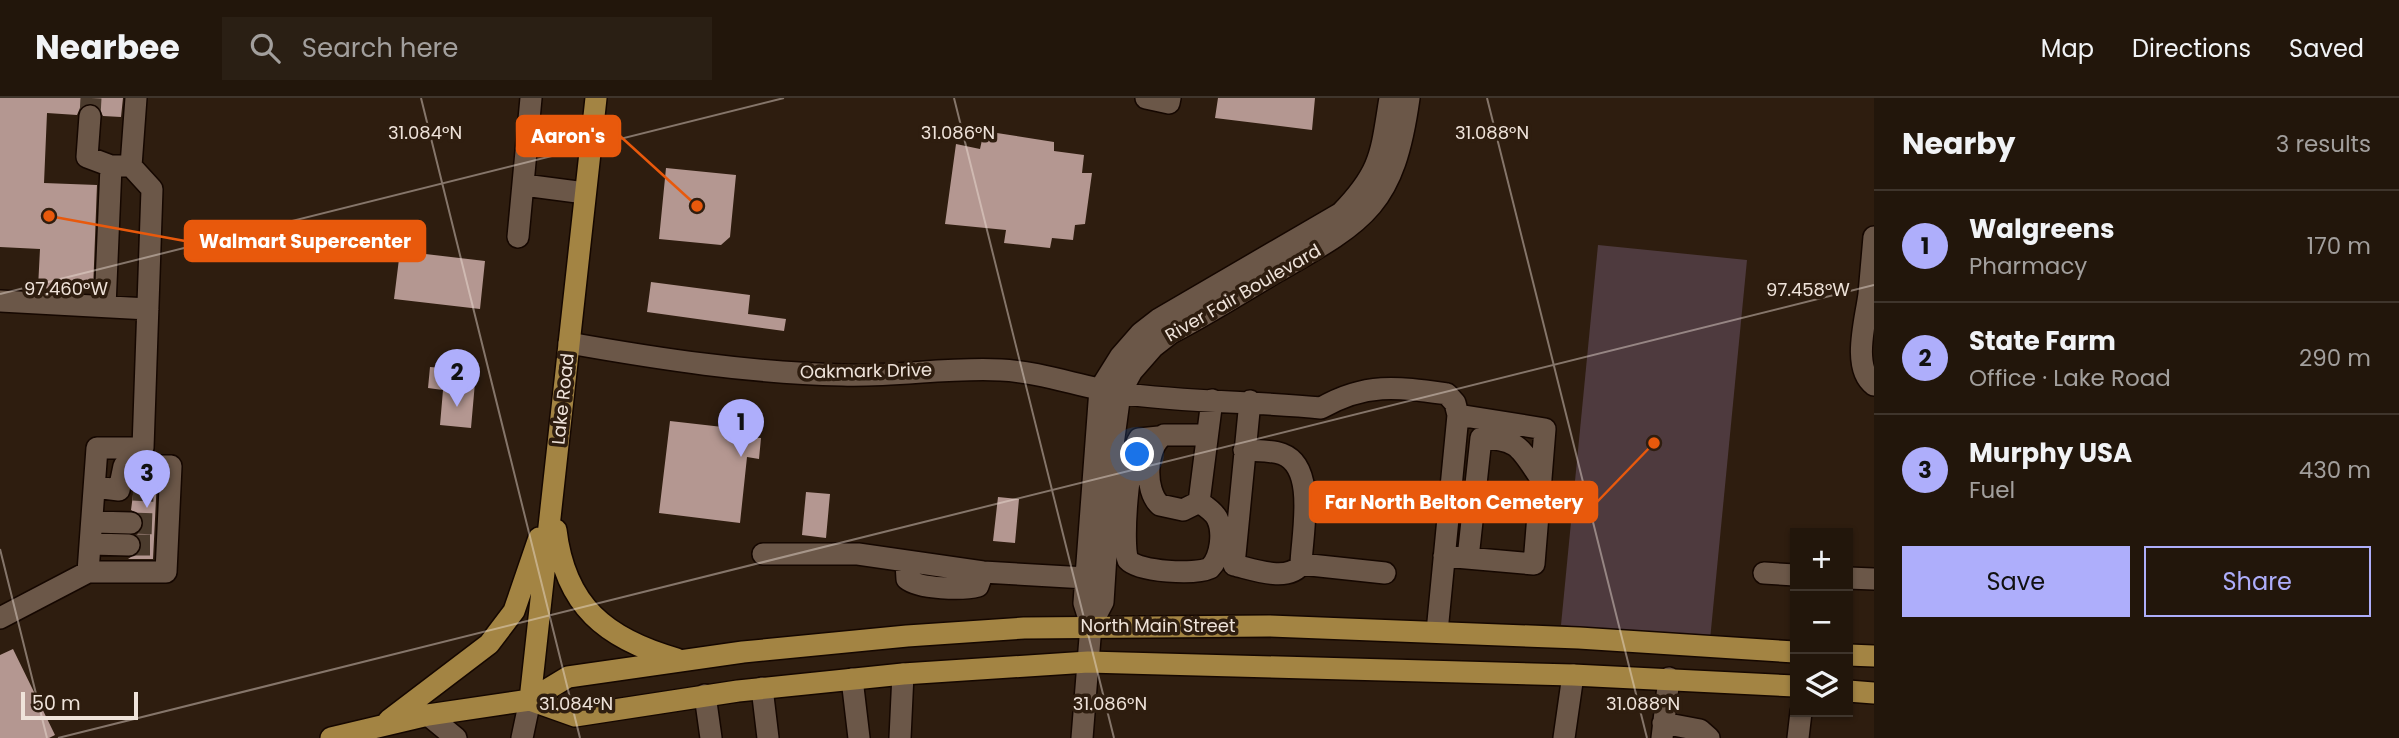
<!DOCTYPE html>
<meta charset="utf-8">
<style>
body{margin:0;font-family:Poppins,sans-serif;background:#2a1f14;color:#f1f3f6}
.controls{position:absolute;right:21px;bottom:21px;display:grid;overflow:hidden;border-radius:0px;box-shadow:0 2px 5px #0004}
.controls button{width:63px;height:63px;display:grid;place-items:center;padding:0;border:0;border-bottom:2px solid #3f352c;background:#22160b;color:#f1f3f6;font:35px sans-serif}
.scale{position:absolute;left:21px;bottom:18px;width:117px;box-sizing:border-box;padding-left:7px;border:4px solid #efe3da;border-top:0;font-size:19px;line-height:24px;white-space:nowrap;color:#efe3da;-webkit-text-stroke:5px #2e1d0f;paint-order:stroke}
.you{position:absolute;left:1138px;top:357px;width:24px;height:24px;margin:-18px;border:5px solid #fff;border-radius:50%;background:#1a73e8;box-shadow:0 0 0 10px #1a73e833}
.badge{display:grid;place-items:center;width:46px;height:46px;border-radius:50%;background:#aeaefb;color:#111;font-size:23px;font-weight:700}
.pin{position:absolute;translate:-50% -58px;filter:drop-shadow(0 2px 4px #0008)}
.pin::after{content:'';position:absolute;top:37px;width:24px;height:21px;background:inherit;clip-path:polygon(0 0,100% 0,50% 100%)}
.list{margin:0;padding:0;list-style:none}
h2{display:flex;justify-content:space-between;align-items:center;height:91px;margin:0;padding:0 28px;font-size:30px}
h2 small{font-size:23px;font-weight:400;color:#a29f9d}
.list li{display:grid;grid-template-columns:46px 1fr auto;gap:21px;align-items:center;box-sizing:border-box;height:112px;padding:0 28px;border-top:2px solid #3f352c}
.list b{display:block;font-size:26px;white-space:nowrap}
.list p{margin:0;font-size:23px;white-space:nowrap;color:#a29f9d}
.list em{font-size:23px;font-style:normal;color:#a29f9d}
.actions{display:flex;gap:14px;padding:21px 28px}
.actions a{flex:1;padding:16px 0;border:2px solid #aeaefb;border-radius:0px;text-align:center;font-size:24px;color:#aeaefb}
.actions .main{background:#aeaefb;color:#111}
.icon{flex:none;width:38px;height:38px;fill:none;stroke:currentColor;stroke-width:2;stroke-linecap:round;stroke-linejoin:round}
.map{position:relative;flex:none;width:1874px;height:640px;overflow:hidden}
header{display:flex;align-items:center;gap:42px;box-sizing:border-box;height:98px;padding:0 35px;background:#22160b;border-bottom:2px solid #3f352c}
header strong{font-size:33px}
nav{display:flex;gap:38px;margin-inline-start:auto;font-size:24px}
.search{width:490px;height:63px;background:#2a1f14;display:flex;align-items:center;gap:18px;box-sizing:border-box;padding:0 24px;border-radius:0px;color:#a29f9d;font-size:26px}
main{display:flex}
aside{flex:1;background:#22160b}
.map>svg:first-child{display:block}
</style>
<header>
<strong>Nearbee</strong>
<div class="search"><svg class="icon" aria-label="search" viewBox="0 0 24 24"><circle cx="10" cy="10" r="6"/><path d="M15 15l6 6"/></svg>Search here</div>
<nav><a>Map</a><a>Directions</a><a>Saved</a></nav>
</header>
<main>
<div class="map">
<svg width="1874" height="640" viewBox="0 0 1874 640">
<rect width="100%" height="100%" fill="#2e1d0f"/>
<!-- green -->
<path fill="#4e3a3e" d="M1598,147L1747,162L1710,542L1561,527Z"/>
<!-- building -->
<path fill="#b49791" d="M0,0H123L121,19L103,18L98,8L90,5L80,10L77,17L47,15L44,85L97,87L93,193L38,190L40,151L0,149Z
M1218,0H1315L1312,32L1215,20Z
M984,33L1054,44V53L1084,57L1082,75H1092L1085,126L1075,127L1073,142L1052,140L1050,150L1004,145L1006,132L945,126L956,46L980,51Z
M666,70L736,77L730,139L721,147L659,141Z
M400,153L485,163L480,211L394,201Z
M651,184L750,197L748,216L786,221L784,233L647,214Z
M430,269L476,273L471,330L440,327L443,292L428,290Z
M670,323L749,332L748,339L761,340L759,361L747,359L740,425L659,415Z
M135,381H157L153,461H128L140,453L142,447L137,437L144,426L142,418L131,412Z
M806,394L830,396L826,440L802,437Z
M998,399L1019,401L1015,445L993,443Z
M13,551L55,637L49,640H0V557Z"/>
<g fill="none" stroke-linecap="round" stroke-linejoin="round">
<!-- minor-tunnel -->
<path stroke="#4b3b2d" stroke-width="21" stroke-dasharray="21 10" stroke-linecap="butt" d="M90,18L91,0
M133,392L163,394
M131,425L161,426
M129,447H160"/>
<!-- minor casing -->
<g stroke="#150700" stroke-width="24">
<path id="minor" d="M1146,0L1169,5L1170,0
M90,18L87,59L111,68
M524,87L585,95
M518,139L531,0
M1874,195L1869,196C1866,221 1851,270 1874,287
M1869,196L1874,139
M0,203L148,211
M105,209L111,68H131
M569,245C659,261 751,275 842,277C895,279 948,269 1001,272C1042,274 1080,289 1120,295C1186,305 1254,303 1321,310C1366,284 1398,289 1447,296L1455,305L1458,317L1437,534
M1206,337H1164C1145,348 1144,393 1160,407L1183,412L1199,404L1212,302
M1159,339L1139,341C1129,355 1121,446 1128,462C1139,474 1195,477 1210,470C1221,459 1224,434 1217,420C1213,413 1205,408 1199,404
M1244,352C1256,353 1271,352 1282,356C1317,369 1302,436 1301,466C1289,485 1252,471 1234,467L1250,303
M93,424L131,425
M91,446L129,447
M763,456H858L983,474L1086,480
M1444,458L1534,466L1545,331L1458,317
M1468,460L1481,340C1519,341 1520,350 1541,381
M906,465L907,481C919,491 963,492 978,488L983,474
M1301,466L1385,475
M88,474H166L171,368H124L119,392L95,389
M1764,475L1795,477
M1848,480L1874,481
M0,520L88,474L97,350H143L152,91L131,68L136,0
M1091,527L1084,505L1100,291L1120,259L1141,235L1159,221L1341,115C1382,73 1381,55 1390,0
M852,581L859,640
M762,590L768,640
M705,597L711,640
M428,617L456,640
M1663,625L1700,632L1709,640
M522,640L530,602
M900,640L903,576
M1082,640L1091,527L1103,504L1113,347L1120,295L1132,273L1153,249L1171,235C1208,216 1242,194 1278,173C1367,122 1394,107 1409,0
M1564,640L1573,577
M1662,640L1669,580
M1798,640L1801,614"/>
</g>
<!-- major casing -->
<g stroke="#150700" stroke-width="24">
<path id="major" d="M556,432C565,508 606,541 677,561
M1848,557L1874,558
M1848,593L1874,595
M530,602L575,618L738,593L903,576L1088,564L1573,577L1795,588
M530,602L596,0
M389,622L489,546L514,513L539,440
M331,640L428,617L530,602L568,579L743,554L907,538L1024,530L1269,528L1579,540L1795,554"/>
</g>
<!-- minor -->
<use href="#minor" stroke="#6b5748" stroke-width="21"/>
<!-- major -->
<use href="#major" stroke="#a38443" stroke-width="21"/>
</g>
<!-- ticks -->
<path fill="none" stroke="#efe3da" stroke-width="2" stroke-opacity="0.45" d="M421,0L580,640M954,0L1114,640M1487,0L1647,640M0,196L784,0M0,451L47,640M58,640L1874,187"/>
<g text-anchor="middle" stroke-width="7" stroke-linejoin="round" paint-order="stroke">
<!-- street labels -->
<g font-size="18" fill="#efe3da" stroke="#2e1d0f">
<text transform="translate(1243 195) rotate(-30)" y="6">River Fair Boulevard</text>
<text transform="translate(866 273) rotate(-1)" y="6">Oakmark Drive</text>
<text transform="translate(563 301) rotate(-84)" y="6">Lake Road</text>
<text x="1158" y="534">North Main Street</text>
</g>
</g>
<g font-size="18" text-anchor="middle" fill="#efe3da" stroke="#2e1d0f" stroke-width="7" stroke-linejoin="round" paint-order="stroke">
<text x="425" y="41">31.084°N</text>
<text x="958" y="41">31.086°N</text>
<text x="1492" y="41">31.088°N</text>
<text x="66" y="197">97.460°W</text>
<text x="1808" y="198">97.458°W</text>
<text x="576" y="612">31.084°N</text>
<text x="1110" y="612">31.086°N</text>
<text x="1643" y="612">31.088°N</text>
</g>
<!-- callouts -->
<path fill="none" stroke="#e8590c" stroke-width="2.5" d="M697 108L620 38M49 118L185 143M1654 345L1597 404"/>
<g fill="#e8590c" stroke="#2e1d0f" stroke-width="2.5">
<circle cx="697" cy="108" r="7"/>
<circle cx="49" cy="118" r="7"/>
<circle cx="1654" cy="345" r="7"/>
</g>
<g fill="#e8590c" stroke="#e8590c" stroke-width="2.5">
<rect x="517" y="18" width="103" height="40" rx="7"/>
<rect x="185" y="123" width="240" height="40" rx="7"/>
<rect x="1310" y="384" width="287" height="40" rx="7"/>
</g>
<g font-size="19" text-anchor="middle" font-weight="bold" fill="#fff">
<text x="568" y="45">Aaron's</text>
<text x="305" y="150">Walmart Supercenter</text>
<text x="1454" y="411">Far North Belton Cemetery</text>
</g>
</svg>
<div class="controls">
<button>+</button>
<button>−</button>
<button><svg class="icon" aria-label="layers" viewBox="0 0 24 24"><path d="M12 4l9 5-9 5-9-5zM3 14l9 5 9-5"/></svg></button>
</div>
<div class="scale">50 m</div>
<div class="you"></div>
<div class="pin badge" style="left:741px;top:359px">1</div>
<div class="pin badge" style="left:457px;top:309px">2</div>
<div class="pin badge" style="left:147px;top:410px">3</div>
</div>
<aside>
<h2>Nearby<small>3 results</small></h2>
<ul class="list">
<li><span class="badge">1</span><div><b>Walgreens</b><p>Pharmacy</p></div><em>170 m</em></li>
<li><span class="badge">2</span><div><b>State Farm</b><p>Office · Lake Road</p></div><em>290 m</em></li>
<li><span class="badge">3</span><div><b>Murphy USA</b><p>Fuel</p></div><em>430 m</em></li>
</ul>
<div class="actions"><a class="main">Save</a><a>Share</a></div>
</aside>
</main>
